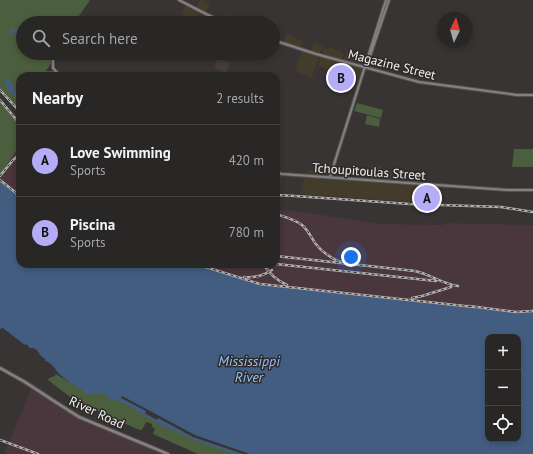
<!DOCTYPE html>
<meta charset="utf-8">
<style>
body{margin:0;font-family:"PT Sans",sans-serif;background:#312f2e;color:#f1f3f6}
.controls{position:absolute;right:12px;bottom:12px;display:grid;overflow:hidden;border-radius:8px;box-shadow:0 2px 6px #0003}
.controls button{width:36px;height:36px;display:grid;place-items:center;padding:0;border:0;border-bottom:1px solid #454443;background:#292726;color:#f1f3f6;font:20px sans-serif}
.compass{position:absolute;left:437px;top:12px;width:36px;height:36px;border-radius:50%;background:#292726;box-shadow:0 2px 6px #0003;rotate:5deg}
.you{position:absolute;left:351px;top:257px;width:14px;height:14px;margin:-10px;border:3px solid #fff;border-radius:50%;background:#1a73e8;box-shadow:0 0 0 6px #1a73e833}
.badge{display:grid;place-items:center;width:26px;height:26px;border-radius:50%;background:#b5acf8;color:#111;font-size:13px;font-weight:700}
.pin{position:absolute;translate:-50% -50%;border:2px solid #fff;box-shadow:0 1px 4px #0006}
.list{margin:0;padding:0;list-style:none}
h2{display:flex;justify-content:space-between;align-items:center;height:52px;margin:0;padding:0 16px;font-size:17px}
h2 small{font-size:13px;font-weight:400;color:#a5a5a7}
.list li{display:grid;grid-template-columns:26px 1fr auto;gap:12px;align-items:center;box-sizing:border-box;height:72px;padding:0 16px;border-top:1px solid #454443}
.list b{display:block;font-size:15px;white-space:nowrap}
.list p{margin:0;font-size:13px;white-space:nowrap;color:#a5a5a7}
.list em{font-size:13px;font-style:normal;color:#a5a5a7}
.icon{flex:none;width:22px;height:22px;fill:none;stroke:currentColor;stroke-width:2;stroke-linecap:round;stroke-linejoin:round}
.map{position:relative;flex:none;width:533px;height:454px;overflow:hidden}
.search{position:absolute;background:#292726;box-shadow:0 2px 6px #0003;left:16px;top:16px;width:264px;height:44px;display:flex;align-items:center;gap:10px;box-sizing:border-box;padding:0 14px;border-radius:22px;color:#a5a5a7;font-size:15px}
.panel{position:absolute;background:#292726;box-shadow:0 2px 6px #0003;left:16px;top:72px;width:264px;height:196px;border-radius:12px}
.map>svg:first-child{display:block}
</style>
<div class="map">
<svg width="533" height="454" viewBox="0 0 533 454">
<rect width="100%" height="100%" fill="#373433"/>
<!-- commercial -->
<path fill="#433c2b" d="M200,0H204L210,3L206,12L200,10L195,21L181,14L186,5L195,10Z
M229,14L236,17L233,23H229L226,21Z
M286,34L294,37L295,38L303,41L301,47L284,42Z
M314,43L323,46L319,54L311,51Z
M332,47L334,48V50L338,52L339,50H340V52L344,54L342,59L322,54L324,48L329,50L330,48H331Z
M302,51L319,57L312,77L295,71Z
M347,51L357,55V58L365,61L364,65L344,60Z
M321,57L341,62L338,72L318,66Z
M343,63H344L362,68L360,77L340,72Z
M372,165L382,166V170L393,171L390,180L369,179Z
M319,168L331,170L327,176L306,174L308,170H318Z
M276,174L283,175L277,194H276Z
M305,177L415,185L413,202L300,194Z"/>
<!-- industrial -->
<path fill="#4a363d" d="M20,145V197L0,181V175Z
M276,209L309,213L380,224L444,225V223L533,225V312L519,313L260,285L194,264H276Z
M32,387L68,412L79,418L165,454H4Z"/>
<!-- built -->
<path fill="#463d38" d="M218,58L230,63L226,73L214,68Z"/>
<!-- green -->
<path fill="#4b5e3d" d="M0,0H90L74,23H23V53H57L48,68L42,76H20V112L0,90Z
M0,101L20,126V145L0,175Z
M357,103L383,110L381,118L354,111Z
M367,115L380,119L379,127L365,124Z
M514,149H533V167H512Z
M56,374L67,381L97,388L128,404L238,454H198L153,434L155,428L152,427V424L146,422L142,430L137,429L74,400L48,380L49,378L55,376Z"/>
<!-- water -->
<path fill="#435d81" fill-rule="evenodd" d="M17,29L21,30L20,35V37L23,42V47H21V43L16,40L15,38L16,35V33H10L9,32L10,30Z
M6,78C16,83 11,89 17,93V99L7,87L4,79Z
M0,181L20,197V264H194L260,285L519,313L533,312V454H234L197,441L163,426L135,410L129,405L111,399L105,395L97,393L87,394H83V390L62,378L53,367L3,328L0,329ZM488,337H518V439H488Z"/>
<!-- pier -->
<path fill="#373433" d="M26,344L30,348H33L37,350L39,353L40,355L46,360L43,362L37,357V355L33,352L30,351L24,346V345Z
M47,361L52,365L60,375L70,382L56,374V373L50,367L45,363Z
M122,396L195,435L250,454H243L193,437L158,418L157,420L146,414L145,413L146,411L121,398Z"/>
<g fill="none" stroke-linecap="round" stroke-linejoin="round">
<!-- tertiary casing -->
<g stroke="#565352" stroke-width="4">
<path id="tertiary" d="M179,0L206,14L226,23
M273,40L316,54L419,82L517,95H533
M53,60V68L58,74
M365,67L367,65L389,0
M45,73H53L62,76
M276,172L282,174L507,190H533
M330,177L386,0"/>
</g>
<!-- secondary casing -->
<g stroke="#565352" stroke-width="4.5">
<path id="secondary" d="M0,368L25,382L57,403L79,417L168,454"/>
</g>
<!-- tertiary -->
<use href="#tertiary" stroke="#858180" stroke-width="2"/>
<!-- secondary -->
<use href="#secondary" stroke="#858180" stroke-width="2.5"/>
<!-- rail casing -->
<g stroke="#b3b1b0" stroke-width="2.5">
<path id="rail" d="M0,90L20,112
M0,100L20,124
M0,176L13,160L20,154
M0,180L20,196
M276,195L295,196L410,204L501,207L533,212
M276,214C285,217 294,219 302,225C308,230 311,237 315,243C321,251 331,258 340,262
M276,256L415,271C430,274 442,284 458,286
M196,264L260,284L474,307
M263,264C270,274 276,280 287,285
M276,264L436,281
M244,277C255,278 263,276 272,270
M412,298L422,296L451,287
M469,306L516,312L533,311
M0,440L38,454"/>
</g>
<!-- rail -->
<use href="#rail" stroke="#2d2a29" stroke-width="1" stroke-dasharray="3" stroke-linecap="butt"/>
</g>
<g text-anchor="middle" stroke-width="3" stroke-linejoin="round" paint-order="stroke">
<!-- street labels -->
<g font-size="13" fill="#f2f0ef" stroke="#2d2a29">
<text transform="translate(392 64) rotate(14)" y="5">Magazine Street</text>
<text transform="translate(369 171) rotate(4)" y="5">Tchoupitoulas Street</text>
<text transform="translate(97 412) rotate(25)" y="5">River Road</text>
</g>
<!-- water labels -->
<g font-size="14" font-style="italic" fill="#96c1fc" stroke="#2d2a29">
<text x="249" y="366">Mississippi<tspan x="249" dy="16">River</tspan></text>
</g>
</g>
</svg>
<div class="controls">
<button>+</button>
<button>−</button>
<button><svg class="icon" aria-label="locate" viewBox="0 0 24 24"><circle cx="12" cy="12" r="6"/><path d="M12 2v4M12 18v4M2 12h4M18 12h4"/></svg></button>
</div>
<svg class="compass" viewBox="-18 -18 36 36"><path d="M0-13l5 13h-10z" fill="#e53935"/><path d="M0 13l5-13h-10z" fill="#a5a5a7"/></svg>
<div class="you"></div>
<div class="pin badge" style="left:427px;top:198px">A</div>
<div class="pin badge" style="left:341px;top:78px">B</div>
<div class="search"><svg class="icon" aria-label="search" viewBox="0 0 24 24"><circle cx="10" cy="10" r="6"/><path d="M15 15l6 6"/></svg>Search here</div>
<section class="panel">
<h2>Nearby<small>2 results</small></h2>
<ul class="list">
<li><span class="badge">A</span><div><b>Love Swimming</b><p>Sports</p></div><em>420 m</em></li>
<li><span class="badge">B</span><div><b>Piscina</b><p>Sports</p></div><em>780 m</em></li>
</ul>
</section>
</div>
